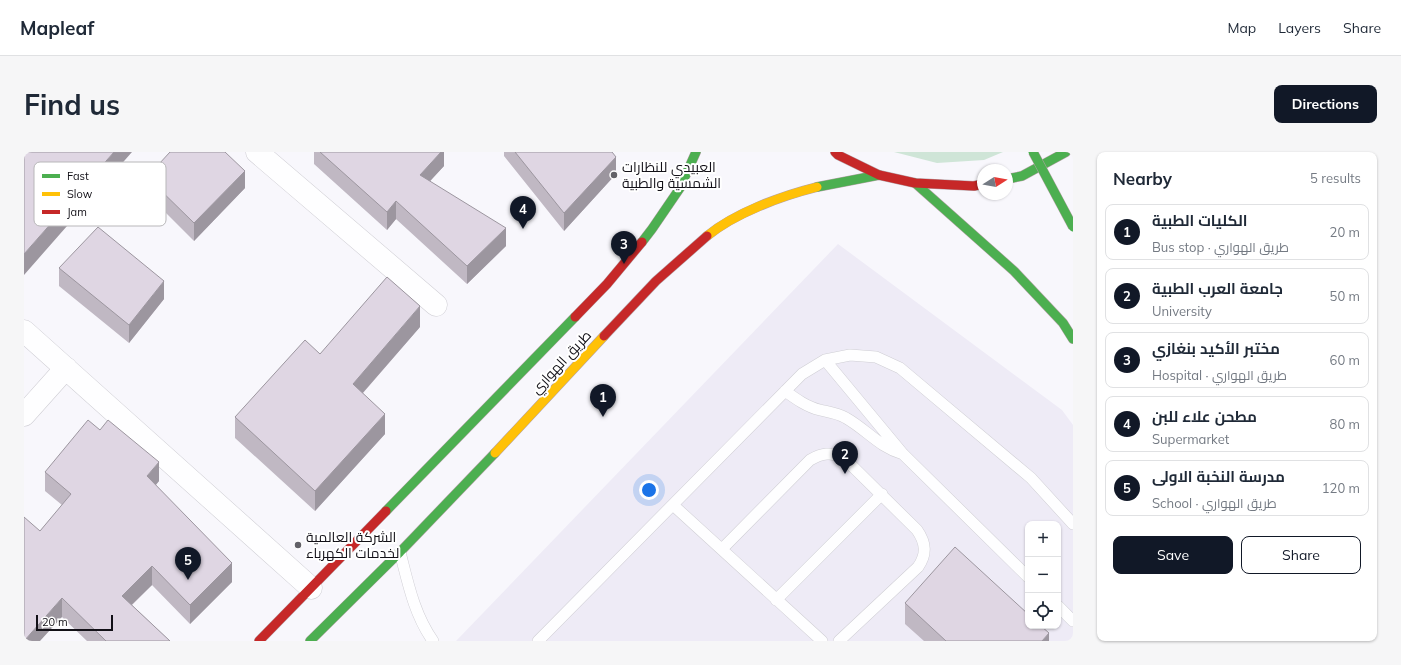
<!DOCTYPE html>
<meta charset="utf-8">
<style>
body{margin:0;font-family:Mulish,Cairo,sans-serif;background:#f6f6f7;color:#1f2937}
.controls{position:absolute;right:12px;bottom:12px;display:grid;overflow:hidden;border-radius:8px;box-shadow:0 1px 3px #0004}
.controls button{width:36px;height:36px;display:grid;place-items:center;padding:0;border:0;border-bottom:1px solid #e0e1e3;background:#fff;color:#1f2937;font:20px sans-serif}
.compass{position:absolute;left:953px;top:12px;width:36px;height:36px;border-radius:50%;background:#fff;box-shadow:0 1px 3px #0004;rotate:79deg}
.scale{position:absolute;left:12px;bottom:10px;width:77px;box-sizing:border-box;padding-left:4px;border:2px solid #121017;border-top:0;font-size:11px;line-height:14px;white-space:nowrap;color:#121017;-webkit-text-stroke:3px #fff;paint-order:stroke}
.you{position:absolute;left:625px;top:338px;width:14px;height:14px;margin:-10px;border:3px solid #fff;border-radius:50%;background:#1a73e8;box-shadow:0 0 0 6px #1a73e833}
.badge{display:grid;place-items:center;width:26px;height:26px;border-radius:50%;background:#111827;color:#fff;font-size:13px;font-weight:700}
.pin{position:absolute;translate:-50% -33px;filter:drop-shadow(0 1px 2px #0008)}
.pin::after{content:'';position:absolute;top:21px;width:14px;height:12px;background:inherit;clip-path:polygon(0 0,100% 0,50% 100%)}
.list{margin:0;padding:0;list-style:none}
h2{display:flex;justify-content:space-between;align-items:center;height:52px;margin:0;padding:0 16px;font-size:17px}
h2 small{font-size:13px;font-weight:400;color:#747a83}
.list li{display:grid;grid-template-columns:26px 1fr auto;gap:12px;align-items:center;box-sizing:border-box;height:56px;margin:0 8px 8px;padding:0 8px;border:1px solid #e0e1e3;border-radius:8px}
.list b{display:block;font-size:15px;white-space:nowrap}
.list p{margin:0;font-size:13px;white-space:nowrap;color:#747a83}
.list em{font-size:13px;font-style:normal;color:#747a83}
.actions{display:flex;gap:8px;padding:12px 16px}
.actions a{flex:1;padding:9px 0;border:1px solid #111827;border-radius:8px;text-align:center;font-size:14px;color:#111827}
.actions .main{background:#111827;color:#fff}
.icon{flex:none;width:22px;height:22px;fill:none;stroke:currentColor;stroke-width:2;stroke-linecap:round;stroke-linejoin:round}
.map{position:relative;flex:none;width:1049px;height:489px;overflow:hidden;border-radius:8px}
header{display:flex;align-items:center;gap:24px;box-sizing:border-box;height:56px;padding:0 20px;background:#fff;border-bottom:1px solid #e0e1e3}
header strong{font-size:19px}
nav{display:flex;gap:22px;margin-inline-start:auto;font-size:14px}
.intro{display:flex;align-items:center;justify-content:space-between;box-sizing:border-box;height:96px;padding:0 24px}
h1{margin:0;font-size:28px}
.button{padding:10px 18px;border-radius:8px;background:#111827;color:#fff;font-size:14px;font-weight:700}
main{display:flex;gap:24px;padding:0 24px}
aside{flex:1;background:#fff;border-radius:8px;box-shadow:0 1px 3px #0004}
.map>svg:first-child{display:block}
</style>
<header>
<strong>Mapleaf</strong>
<nav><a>Map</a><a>Layers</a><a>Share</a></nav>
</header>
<div class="intro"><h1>Find us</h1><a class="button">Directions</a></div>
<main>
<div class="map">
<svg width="1049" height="489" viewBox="0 0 1049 489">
<rect width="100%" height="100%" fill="#f8f7fc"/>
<!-- built -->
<path fill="#eeebf6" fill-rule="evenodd" d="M814,92L1038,258L1049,273V489H432ZM1004,372H1034V474H1004Z"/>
<!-- grass -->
<path fill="#cfe5d7" d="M870,0H979L960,8L913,11Z"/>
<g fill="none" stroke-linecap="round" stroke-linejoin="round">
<!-- lane casing -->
<g stroke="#cfced4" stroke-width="12">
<path id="lane" d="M801,208L879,302L1004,425
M761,239C772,247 783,255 796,258C805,260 814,261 822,266C843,278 855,295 879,302
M649,353L798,489
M698,397L786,308C798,301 807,300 819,305L893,378C902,391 903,402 894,415L815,489
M376,400C384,431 390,462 409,489
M752,448L858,342
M1034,454L1049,469
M514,489L778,222L801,208L826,203L852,205L876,216L1007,326L1049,372"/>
</g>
<!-- street casing -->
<g stroke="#cfced4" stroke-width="23">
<path id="street" d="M233,0L412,153
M0,179L287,436
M0,263L42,216"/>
</g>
<!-- fast casing -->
<g stroke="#b4a2a6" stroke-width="10">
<path id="fast" d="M983,27L998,24L1042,0
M891,31L990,119L1039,171L1049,187
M793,35L855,23
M618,90L628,77L656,36L672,0
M362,359L551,165
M286,489L376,400L471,301"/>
</g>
<!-- slow casing -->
<g stroke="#b4a2a6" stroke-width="10">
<path id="slow" d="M683,84C711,61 757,44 793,35
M471,301L580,184"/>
</g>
<!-- jam casing -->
<g stroke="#b4a2a6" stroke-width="10">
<path id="jam" d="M811,0L814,3L855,23L891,31L950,34L959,32
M551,165L583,132L618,90
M580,184L632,129L683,84
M235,489L362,359"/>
</g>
<!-- lane -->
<use href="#lane" stroke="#fefeff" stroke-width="11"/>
<!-- street -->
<use href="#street" stroke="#fefeff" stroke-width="22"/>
<!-- fast -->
<use href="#fast" stroke="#4caf50" stroke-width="9"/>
<!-- slow -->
<use href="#slow" stroke="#ffc107" stroke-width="9"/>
<!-- jam -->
<use href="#jam" stroke="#c62828" stroke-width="9"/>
<!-- fast-bridge casing -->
<g stroke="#b4a2a6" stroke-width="10" stroke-linecap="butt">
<path id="fast-bridge" d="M1009,0L1049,75"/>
</g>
<!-- fast-bridge -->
<use href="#fast-bridge" stroke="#4caf50" stroke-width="9"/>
</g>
<!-- wall -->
<path fill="#c0b8c3" d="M290,0H420V14L406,29L482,94L443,132L372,67L363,78L290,12Z
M480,0H588L592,22L540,79L480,4Z
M123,25L221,36L170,89L123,42Z
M35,116L140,147L105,191L35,134Z
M396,175L339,241L361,282L291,359L211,286V265Z
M21,320L135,329L132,333L208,430L166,472L128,433L108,453L146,489H63L38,465L16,379L38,353L21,339Z
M881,451L1025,489H900L881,472Z"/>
<!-- shaded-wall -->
<path fill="#9c969f" d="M90,0H108L0,123V102Z
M417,0H420V14L396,40V23Z
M592,5V22L540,79V61Z
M221,19V36L170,89V71Z
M372,49V67L363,78V60Z
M482,76V94L443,132V114Z
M140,129V147L105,191V173Z
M396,154V175L329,252V232Z
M361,262V282L291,359V339Z
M135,310V329L123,343V324Z
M208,411V430L166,472V453Z
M128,414V433L98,462V444Z
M38,446V465L16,489H0Z
M1025,481V489H1018Z"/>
<!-- building -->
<path fill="#dfd6e3" stroke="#9c969f" d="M0,0H90L0,102Z
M146,0H201L221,19L170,71L123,25Z
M296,0H417L396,23L482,76L443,114L372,49L363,60Z
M491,0H588L592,5L540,61Z
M74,75L140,129L105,173L35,116Z
M363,125L396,154L329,232L361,262L291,339L211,265L281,188L296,202Z
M64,268L76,278L84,268L135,310L123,324L208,411L166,453L128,414L98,444L146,489H82L38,446L0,489V365L16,379L47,342L21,320Z
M931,395L1004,462V474H1017L1025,481L1018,489H922L881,451Z"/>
<!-- markers -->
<g fill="#626167" stroke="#fff" stroke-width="1.5">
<circle cx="590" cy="23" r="4"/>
<circle cx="274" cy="393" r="4"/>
</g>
<g text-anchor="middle" stroke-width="4" stroke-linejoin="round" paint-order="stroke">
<!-- poi labels -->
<g font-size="14" fill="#121017" stroke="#fff" text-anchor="start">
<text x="598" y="20">العبيدي للنظارات<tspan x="598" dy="16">الشمسية والطبية</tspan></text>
<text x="282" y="390">الشركة العالمية<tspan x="282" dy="16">لخدمات الكهرباء</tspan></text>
</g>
<!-- street labels -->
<g font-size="14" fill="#121017" stroke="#fff">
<text transform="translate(537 210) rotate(-47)" y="5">طريق الهواري</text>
</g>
</g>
<!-- legend -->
<rect x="10" y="10" width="132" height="64" rx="6" fill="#fff" stroke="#b8b7b9" stroke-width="1"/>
<rect x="18" y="22" width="18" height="4" fill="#4caf50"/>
<rect x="18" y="40" width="18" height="4" fill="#ffc107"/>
<rect x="18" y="58" width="18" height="4" fill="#c62828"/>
<g font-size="11" fill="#121017">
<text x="43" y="28">Fast</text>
<text x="43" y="46">Slow</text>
<text x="43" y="64">Jam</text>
</g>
</svg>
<div class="controls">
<button>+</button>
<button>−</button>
<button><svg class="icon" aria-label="locate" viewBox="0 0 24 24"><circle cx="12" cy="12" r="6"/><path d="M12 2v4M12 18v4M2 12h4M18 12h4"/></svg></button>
</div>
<svg class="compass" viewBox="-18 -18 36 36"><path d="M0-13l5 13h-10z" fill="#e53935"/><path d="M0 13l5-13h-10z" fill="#747a83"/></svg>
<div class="scale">20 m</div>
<div class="you"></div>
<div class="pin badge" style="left:579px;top:265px">1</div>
<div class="pin badge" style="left:821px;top:322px">2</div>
<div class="pin badge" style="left:600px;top:112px">3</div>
<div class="pin badge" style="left:499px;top:77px">4</div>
<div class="pin badge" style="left:164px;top:428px">5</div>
</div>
<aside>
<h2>Nearby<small>5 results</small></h2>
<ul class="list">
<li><span class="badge">1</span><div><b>الكليات الطبية</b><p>Bus stop · طريق الهواري</p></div><em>20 m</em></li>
<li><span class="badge">2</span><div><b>جامعة العرب الطبية</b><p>University</p></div><em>50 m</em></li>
<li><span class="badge">3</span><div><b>مختبر الأكيد بنغازي</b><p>Hospital · طريق الهواري</p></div><em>60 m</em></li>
<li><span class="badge">4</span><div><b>مطحن علاء للبن</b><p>Supermarket</p></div><em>80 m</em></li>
<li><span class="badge">5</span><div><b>مدرسة النخبة الاولى</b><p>School · طريق الهواري</p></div><em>120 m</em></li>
</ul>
<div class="actions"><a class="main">Save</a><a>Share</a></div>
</aside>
</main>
